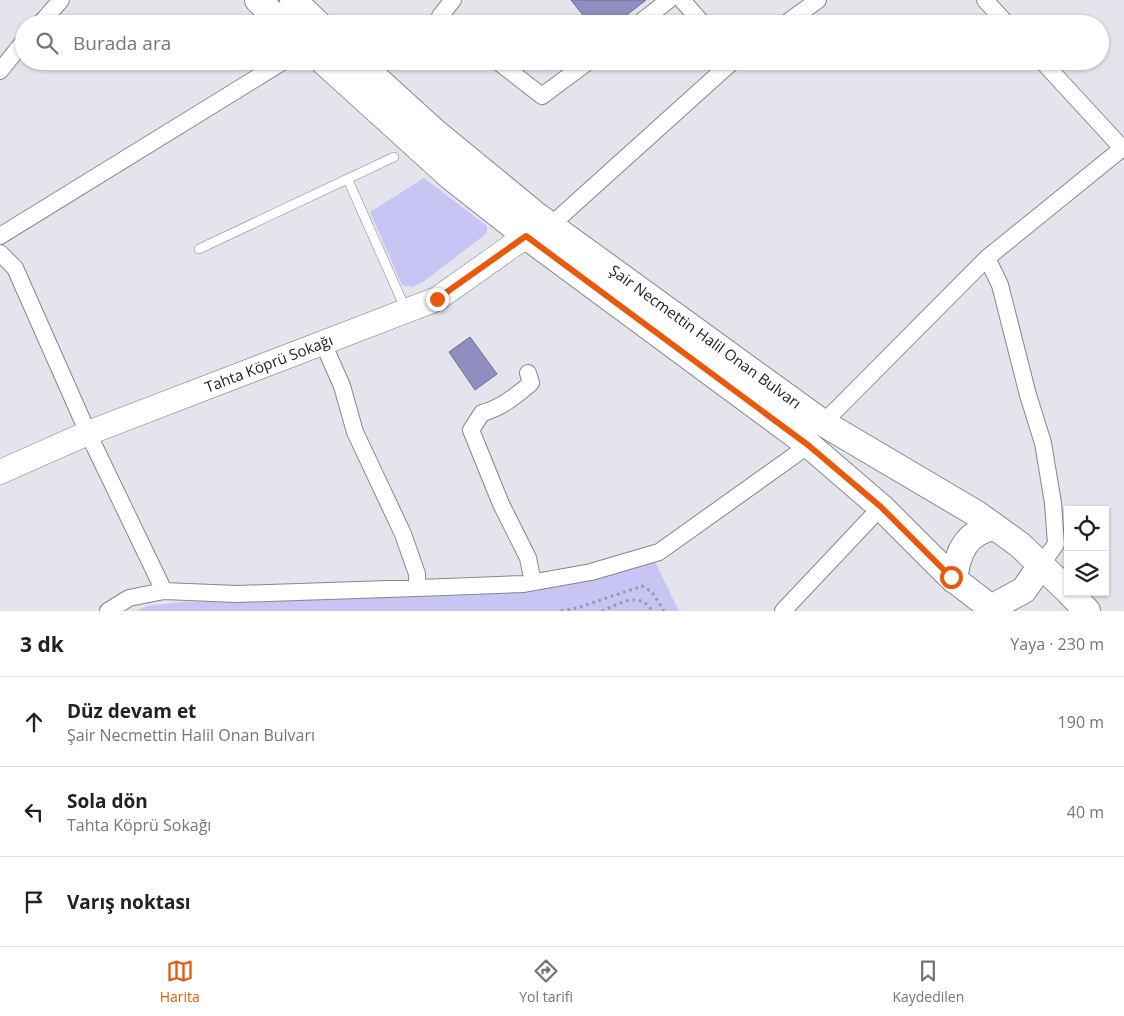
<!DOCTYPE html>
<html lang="tr">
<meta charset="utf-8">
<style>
body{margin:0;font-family:"Open Sans",sans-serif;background:#f6f6f6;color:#222}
.controls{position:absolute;right:15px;bottom:15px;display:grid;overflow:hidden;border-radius:0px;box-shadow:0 1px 4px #0004}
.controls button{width:45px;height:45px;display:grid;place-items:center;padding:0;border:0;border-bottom:1px solid #e0e0e0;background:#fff;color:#222;font:25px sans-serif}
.stop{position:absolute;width:15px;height:15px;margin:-11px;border:4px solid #ea580c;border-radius:50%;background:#fff}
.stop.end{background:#ea580c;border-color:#fff;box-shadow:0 1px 5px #0008}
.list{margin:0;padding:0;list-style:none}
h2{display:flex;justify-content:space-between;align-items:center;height:65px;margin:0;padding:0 20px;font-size:21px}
h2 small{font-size:16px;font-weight:400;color:#767676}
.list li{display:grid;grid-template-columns:32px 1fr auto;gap:15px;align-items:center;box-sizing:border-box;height:90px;padding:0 20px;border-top:1px solid #e0e0e0}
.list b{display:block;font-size:19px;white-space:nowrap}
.list p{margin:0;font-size:16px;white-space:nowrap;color:#767676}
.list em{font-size:16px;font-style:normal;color:#767676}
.icon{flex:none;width:28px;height:28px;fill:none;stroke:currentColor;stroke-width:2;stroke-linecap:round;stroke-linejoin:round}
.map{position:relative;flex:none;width:1124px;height:611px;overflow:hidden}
.search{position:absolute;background:#fff;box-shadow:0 1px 4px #0004;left:15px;right:15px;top:15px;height:55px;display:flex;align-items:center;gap:12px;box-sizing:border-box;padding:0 18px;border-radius:28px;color:#767676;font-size:19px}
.sheet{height:335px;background:#fff}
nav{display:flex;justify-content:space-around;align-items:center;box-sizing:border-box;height:70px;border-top:1px solid #e0e0e0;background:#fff;font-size:14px;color:#767676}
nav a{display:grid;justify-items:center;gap:2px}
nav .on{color:#ea580c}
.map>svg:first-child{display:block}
</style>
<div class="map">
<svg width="1124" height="611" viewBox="0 0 1124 611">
<rect width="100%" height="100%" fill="#e4e4ec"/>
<!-- green -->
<path fill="#c8c4f3" d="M424,178L487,226V233L423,282L412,287L402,285L370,212Z
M654,560L679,611H136L147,606L184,602L514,591Z"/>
<!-- water -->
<path fill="#928dc1" stroke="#706d92" d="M571,0H646L615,24H590Z
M470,337L497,374L475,390L449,352Z"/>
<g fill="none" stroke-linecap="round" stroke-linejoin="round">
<!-- lane casing -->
<g stroke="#86868d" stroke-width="10">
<path id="lane" d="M348,180L406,310
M199,249L394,157"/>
</g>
<!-- street casing -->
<g stroke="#86868d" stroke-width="18">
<path id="street" d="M682,0L703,24
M985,0L1007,24
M40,24L61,0
M450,24L440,16L453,0
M638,24L669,0
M785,24L818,0
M497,61L542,96L589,61
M1042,61L1122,148
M0,71L24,41
M551,225L733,61
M0,236L284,61
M0,253L15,268L88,433L164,591
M987,258L1000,285L1028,395L1043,443L1053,503L1056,544L1041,565
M323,343L342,386L355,432L403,534L417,574V588
M528,373L531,383C516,396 501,408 482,413L471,430L501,504L528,558L533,582
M823,423L987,258L1124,147
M108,611L129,598L164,591L237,594L446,587L524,584L591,572L659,552L809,445
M783,611L881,507"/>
</g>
<!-- secondary casing -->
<g stroke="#86868d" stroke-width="25">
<path id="secondary" d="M0,472L88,433L437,299L526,236"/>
</g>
<!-- primary casing -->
<g stroke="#86868d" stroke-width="28">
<path id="primary" d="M258,0L283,24
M293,0L318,24
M323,61L451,177L526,236L809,445L881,507L951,577L995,611
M357,61L435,132L536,215L823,423L977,514L1020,545L1068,591
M954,580C957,553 966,532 994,527
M1069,592L1087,611
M991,608L1024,590L1041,565"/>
</g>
<!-- path -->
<path stroke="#98989e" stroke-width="3" stroke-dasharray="2.5 4" stroke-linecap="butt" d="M561,611L577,608L642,586L652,592L664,611
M602,611C619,604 640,590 652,611"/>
<!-- lane -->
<use href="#lane" stroke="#fff" stroke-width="9"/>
<!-- street -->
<use href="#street" stroke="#fff" stroke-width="16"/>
<!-- secondary -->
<use href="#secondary" stroke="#fff" stroke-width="24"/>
<!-- primary -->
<use href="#primary" stroke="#fff" stroke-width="26"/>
</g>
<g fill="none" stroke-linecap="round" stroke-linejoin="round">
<!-- route -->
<path stroke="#ea580c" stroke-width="6" d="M437,299L526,236L808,445L881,507L951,577"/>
</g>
<g text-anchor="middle" stroke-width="5" stroke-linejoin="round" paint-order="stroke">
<!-- street labels -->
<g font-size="15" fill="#222124" stroke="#fff">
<text transform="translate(705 337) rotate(36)" y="5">Şair Necmettin Halil Onan Bulvarı</text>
<text transform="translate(269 364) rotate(-21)" y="5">Tahta Köprü Sokağı</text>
</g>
</g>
</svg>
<div class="controls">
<button><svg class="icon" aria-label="locate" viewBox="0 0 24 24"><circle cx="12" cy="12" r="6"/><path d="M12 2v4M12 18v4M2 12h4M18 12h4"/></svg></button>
<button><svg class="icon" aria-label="layers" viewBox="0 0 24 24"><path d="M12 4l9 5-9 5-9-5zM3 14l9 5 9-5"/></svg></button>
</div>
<div class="stop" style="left:951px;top:577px"></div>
<div class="stop end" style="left:437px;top:299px"></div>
<div class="search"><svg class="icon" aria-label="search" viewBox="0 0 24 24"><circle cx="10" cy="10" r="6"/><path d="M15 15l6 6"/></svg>Burada ara</div>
</div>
<section class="sheet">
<h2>3 dk<small>Yaya · 230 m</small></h2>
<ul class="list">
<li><svg class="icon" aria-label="ahead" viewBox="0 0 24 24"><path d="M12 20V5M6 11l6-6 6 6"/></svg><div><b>Düz devam et</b><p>Şair Necmettin Halil Onan Bulvarı</p></div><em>190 m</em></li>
<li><svg class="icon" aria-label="left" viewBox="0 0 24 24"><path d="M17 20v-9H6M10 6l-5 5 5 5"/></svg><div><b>Sola dön</b><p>Tahta Köprü Sokağı</p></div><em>40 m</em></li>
<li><svg class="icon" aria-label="arrive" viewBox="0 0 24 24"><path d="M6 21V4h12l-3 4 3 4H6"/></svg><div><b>Varış noktası</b></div></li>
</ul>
</section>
<nav>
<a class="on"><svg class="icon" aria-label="map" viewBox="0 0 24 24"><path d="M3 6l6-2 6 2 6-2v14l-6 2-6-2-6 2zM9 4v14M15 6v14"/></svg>Harita</a>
<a><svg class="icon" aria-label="directions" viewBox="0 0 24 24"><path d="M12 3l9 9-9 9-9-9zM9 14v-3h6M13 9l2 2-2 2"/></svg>Yol tarifi</a>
<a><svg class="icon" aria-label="saved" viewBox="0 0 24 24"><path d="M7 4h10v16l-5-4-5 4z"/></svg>Kaydedilen</a>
</nav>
